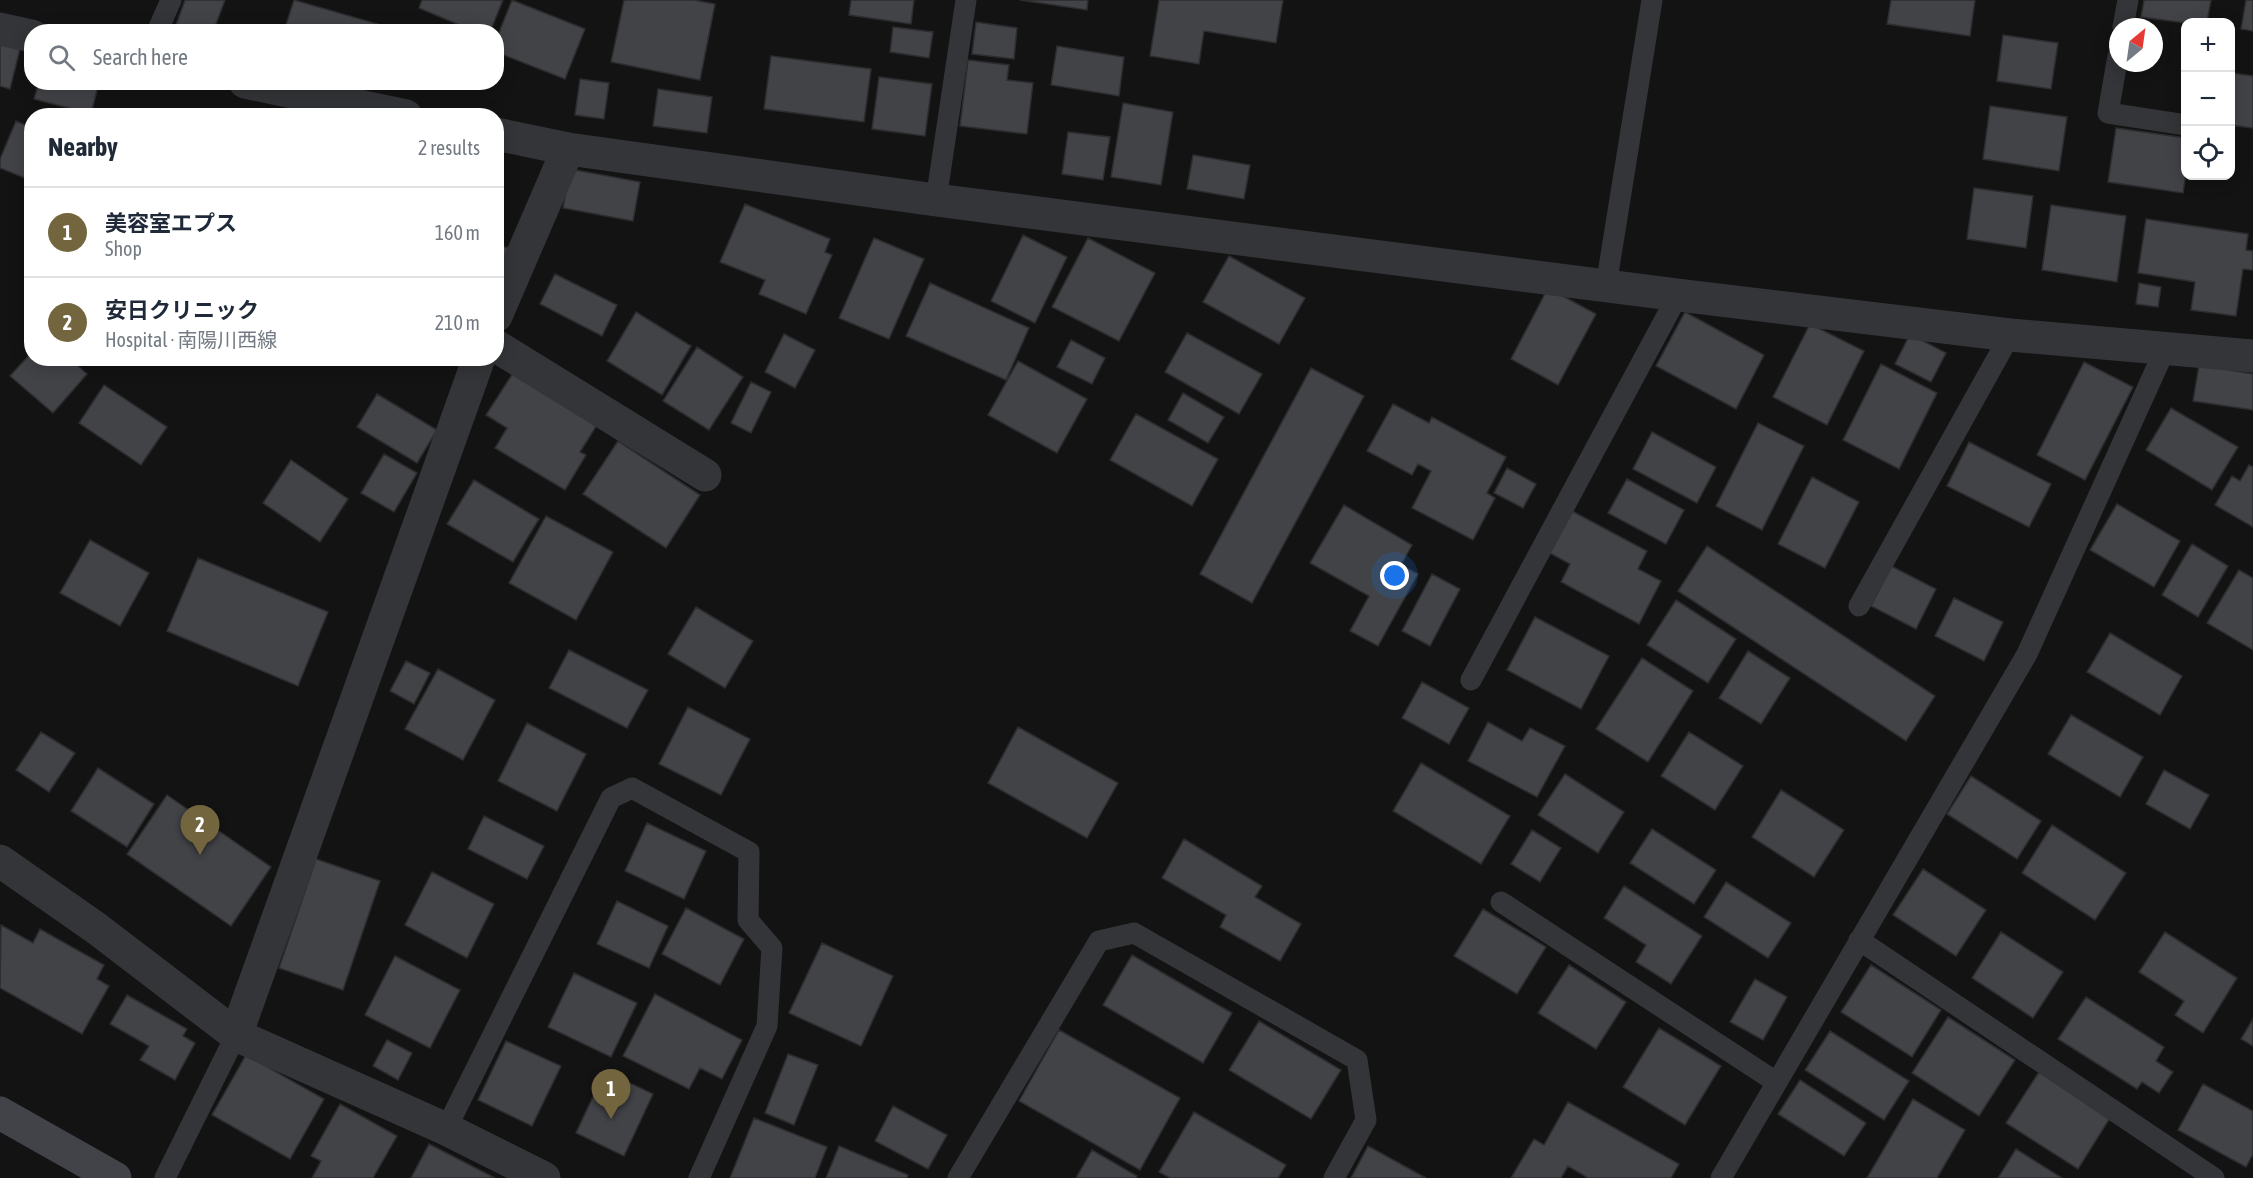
<!DOCTYPE html>
<meta charset="utf-8">
<style>
body{margin:0;font-family:"Asap Condensed","Noto Sans JP",sans-serif;background:#f2f2f3;color:#1f2937}
.controls{position:absolute;right:18px;top:18px;display:grid;overflow:hidden;border-radius:12px;box-shadow:0 3px 15px #0003}
.controls button{width:54px;height:54px;display:grid;place-items:center;padding:0;border:0;border-bottom:2px solid #e0e1e3;background:#fff;color:#1f2937;font:30px sans-serif}
.compass{position:absolute;left:2109px;top:18px;width:54px;height:54px;border-radius:50%;background:#fff;box-shadow:0 3px 15px #0003;rotate:29deg}
.you{position:absolute;left:1395px;top:576px;width:21px;height:21px;margin:-15px;border:4px solid #fff;border-radius:50%;background:#1a73e8;box-shadow:0 0 0 9px #1a73e833}
.badge{display:grid;place-items:center;width:39px;height:39px;border-radius:50%;background:#73663e;color:#fff;font-size:20px;font-weight:700}
.pin{position:absolute;translate:-50% -50px;filter:drop-shadow(0 2px 3px #0008)}
.pin::after{content:'';position:absolute;top:32px;width:21px;height:18px;background:inherit;clip-path:polygon(0 0,100% 0,50% 100%)}
.list{margin:0;padding:0;list-style:none}
h2{display:flex;justify-content:space-between;align-items:center;height:78px;margin:0;padding:0 24px;font-size:26px}
h2 small{font-size:20px;font-weight:400;color:#747a83}
.list li{display:grid;grid-template-columns:39px 1fr auto;gap:18px;align-items:center;box-sizing:border-box;height:90px;padding:0 24px;border-top:2px solid #e0e1e3}
.list b{display:block;font-size:22px;white-space:nowrap}
.list p{margin:0;font-size:20px;white-space:nowrap;color:#747a83}
.list em{font-size:20px;font-style:normal;color:#747a83}
.icon{flex:none;width:33px;height:33px;fill:none;stroke:currentColor;stroke-width:2;stroke-linecap:round;stroke-linejoin:round}
.map{position:relative;flex:none;width:2253px;height:1178px;overflow:hidden}
.search{position:absolute;background:#fff;box-shadow:0 3px 15px #0003;left:24px;top:24px;width:480px;height:66px;display:flex;align-items:center;gap:15px;box-sizing:border-box;padding:0 21px;border-radius:24px;color:#747a83;font-size:22px}
.panel{position:absolute;background:#fff;box-shadow:0 3px 15px #0003;left:24px;top:108px;width:480px;height:258px;border-radius:24px}
.map>svg:first-child{display:block}
</style>
<div class="map">
<svg width="2253" height="1178" viewBox="0 0 2253 1178">
<rect width="100%" height="100%" fill="#131314"/>
<!-- building -->
<path fill="#424347" stroke="#2d2d30" stroke-width="1.5" d="M185,0H225L213,32H183L175,28Z
M294,0L381,25L379,32L284,31Z
M422,0H503L490,32H476L419,8Z
M512,0L585,29L565,79L496,52V40Z
M624,0H694L715,4L700,80L611,62Z
M851,0H914L911,24L849,15Z
M1020,0H1088L1087,10Z
M1159,0H1283L1276,43L1204,31L1199,64L1150,56Z
M1891,0H1975L1970,36L1887,24Z
M2144,0H2211L2207,22L2186,23L2141,17Z
M2246,0H2253V31L2241,29Z
M976,22L1017,28L1014,59L972,54Z
M893,27L933,32L929,58L890,52Z
M2003,35L2058,43L2051,89L1997,81Z
M0,44L20,49L10,89L0,86Z
M1057,46L1124,57L1119,96L1051,85Z
M771,56L871,69L864,122L764,109Z
M968,60L1009,65L1007,80L1033,83L1027,134L960,126Z
M2232,73L2253,76V128L2230,125Z
M879,77L932,84L925,136L872,129Z
M580,79L609,83L604,119L575,115Z
M39,82H99L91,114L34,99Z
M658,89L712,97L707,133L653,126Z
M1123,103L1173,112L1161,185L1111,177Z
M1990,106L2067,117L2059,171L1983,159Z
M16,121L32,128V181L0,168V159Z
M2116,128L2186,138V173L2183,193L2108,182Z
M1068,132L1110,137L1103,180L1062,174Z
M1193,155L1250,165L1244,199L1187,189Z
M570,169L640,182L633,221L563,208Z
M1974,188L2033,196L2026,248L1967,239Z
M745,204L830,239L825,252L832,255L806,314L759,294L765,280L720,262Z
M2051,205L2126,216L2117,282L2042,270Z
M2146,219L2248,234L2246,250L2253,251V270L2243,269L2236,316L2191,310L2195,282L2138,273Z
M1023,235L1067,257L1035,323L991,301Z
M874,238L924,259L889,339L839,318Z
M1088,238L1155,273L1119,341L1052,307Z
M496,244L508,248L496,279Z
M1229,256L1305,298L1279,344L1203,302Z
M555,274L617,305L602,336L540,304Z
M930,283L1029,328L1006,380L906,336Z
M2139,283L2161,287L2158,307L2136,304Z
M1548,288L1596,314L1558,385L1511,359Z
M636,312L691,346L662,395L607,361Z
M1685,312L1764,355L1736,409L1656,366Z
M1810,324L1864,351L1827,425L1773,397Z
M1187,333L1262,374L1239,414L1165,372Z
M784,334L815,350L795,388L765,372Z
M1910,334L1946,353L1931,382L1895,364Z
M1071,340L1105,358L1092,384L1057,367Z
M697,347L743,377L709,430L663,401Z
M32,352V358H69L87,374L53,413L10,376Z
M1018,361L1087,399L1057,453L988,415Z
M2084,362L2133,387L2085,480L2037,455Z
M1881,364L1937,393L1899,469L1843,440Z
M2199,365L2253,374V410L2193,401Z
M1311,368L1364,396L1252,603L1200,574Z
M513,373L597,425L580,452L586,455L565,490L495,448L507,428L486,415Z
M751,382L771,392L751,433L731,423Z
M104,385L167,427L141,465L79,423Z
M1183,393L1224,417L1208,443L1168,420Z
M377,394L437,430L417,463L357,427Z
M1393,404L1429,423L1432,417L1506,457L1487,493L1495,498L1473,540L1412,508L1431,471L1418,464L1412,475L1367,451Z
M2171,408L2238,447L2212,490L2146,450Z
M1136,414L1218,459L1192,506L1110,460Z
M1758,423L1804,446L1762,530L1716,506Z
M1652,432L1716,467L1697,503L1633,469Z
M618,441L700,495L666,548L583,494Z
M1969,442L2051,484L2029,527L1947,486Z
M384,454L417,473L394,512L361,493Z
M291,460L348,499L320,542L263,503Z
M2249,465L2253,467V527L2215,505L2232,476L2240,481Z
M1507,468L1536,484L1523,508L1494,493Z
M1812,477L1859,502L1825,568L1778,544Z
M1627,479L1684,510L1666,544L1608,513Z
M474,480L539,519L513,562L447,524Z
M2117,504L2180,541L2154,587L2090,550Z
M1344,505L1412,545L1401,565L1418,574L1378,646L1350,631L1369,596L1310,563Z
M1570,510L1647,551L1638,569L1661,581L1639,624L1561,582L1570,564L1548,552Z
M546,516L613,552L576,620L509,583Z
M90,540L149,573L120,626L60,593Z
M2192,544L2228,566L2198,617L2162,595Z
M1707,546L1935,696L1906,741L1678,591Z
M198,558L328,612L298,686L167,631Z
M1891,566L1936,589L1916,629L1871,606Z
M2239,570L2253,578V650L2207,623Z
M1432,574L1460,589L1430,646L1402,631Z
M1954,598L2003,622L1984,661L1935,636Z
M1676,600L1736,639L1708,683L1647,645Z
M696,607L753,641L725,688L668,654Z
M1535,617L1609,656L1581,709L1507,670Z
M2110,633L2182,676L2160,715L2087,672Z
M569,650L648,690L627,728L549,688Z
M1748,651L1790,678L1761,724L1719,698Z
M1642,658L1693,691L1648,762L1596,729Z
M406,661L430,673L414,704L390,691Z
M438,669L495,700L463,760L405,729Z
M1422,682L1469,708L1449,744L1402,718Z
M688,707L750,739L721,795L659,764Z
M2071,715L2143,757L2120,797L2048,754Z
M1488,722L1522,741L1530,728L1565,746L1537,797L1468,761Z
M527,723L586,754L557,811L498,781Z
M1018,727L1118,783L1087,838L988,783Z
M41,732L75,753L49,792L16,770Z
M1689,732L1743,766L1715,810L1661,776Z
M1421,763L1510,816L1481,864L1393,811Z
M98,768L154,804L127,847L71,811Z
M2164,770L2209,795L2190,829L2146,804Z
M1565,774L1624,812L1598,853L1538,815Z
M1971,776L2041,821L2017,859L1947,814Z
M1781,790L1844,830L1814,877L1752,837Z
M167,795L271,867L231,926L127,854Z
M484,816L544,846L527,879L468,849Z
M647,823L706,851L684,899L625,871Z
M2052,825L2126,873L2095,920L2022,873Z
M1652,829L1716,870L1694,904L1630,863Z
M1532,830L1561,848L1540,882L1511,864Z
M1184,839L1262,886L1255,897L1301,924L1280,961L1220,927L1226,915L1162,878Z
M316,859L380,881L343,990L279,968Z
M1923,869L1986,910L1956,956L1893,915Z
M432,872L494,904L467,958L405,925Z
M1726,882L1791,923L1768,958L1704,917Z
M1624,886L1702,936L1671,984L1636,962L1646,945L1604,918Z
M617,901L668,926L649,968L597,944Z
M686,908L744,939L720,985L662,954Z
M1483,909L1546,947L1517,994L1454,956Z
M1,925L33,943L40,929L104,965L97,979L109,986L82,1034L0,988Z
M2001,932L2063,972L2033,1018L1972,978Z
M2165,932L2237,978L2203,1033L2175,1015L2184,1001L2139,972Z
M822,943L893,976L861,1046L789,1013Z
M1132,955L1232,1013L1203,1063L1103,1005Z
M395,956L460,990L430,1048L365,1015Z
M1569,965L1626,1002L1596,1049L1538,1013Z
M1871,965L1941,1010L1912,1057L1841,1012Z
M574,973L637,1003L611,1057L548,1027Z
M1755,979L1787,997L1763,1040L1730,1022Z
M655,994L742,1040L722,1079L700,1068L689,1089L623,1056Z
M127,995L187,1029L183,1036L195,1043L175,1080L140,1060L149,1046L110,1024Z
M2086,997L2164,1047L2156,1061L2173,1072L2159,1093L2142,1082L2137,1089L2058,1039Z
M1948,1017L2015,1060L1979,1116L1912,1073Z
M2253,1019V1046L2241,1039Z
M1259,1021L1341,1070L1311,1119L1229,1070Z
M1659,1028L1721,1066L1685,1125L1623,1087Z
M1059,1030L1180,1098L1140,1170L1019,1101Z
M1830,1031L1909,1081L1884,1120L1805,1070Z
M387,1040L412,1053L398,1080L373,1066Z
M506,1041L561,1066L532,1126L478,1100Z
M788,1054L818,1065L794,1125L765,1113Z
M246,1055L324,1099L290,1159L212,1115Z
M605,1071L653,1094L624,1156L576,1133Z
M2039,1072L2110,1118L2078,1169L2006,1123Z
M1800,1080L1866,1123L1844,1156L1778,1114Z
M2203,1084L2253,1111V1154L2246,1167L2178,1130Z
M1913,1099L1965,1130L1937,1178H1867Z
M1568,1102L1679,1164L1671,1178H1588L1568,1166L1561,1178H1511L1534,1139L1544,1145Z
M340,1104L397,1136L373,1178H312L321,1161L311,1156Z
M893,1106L947,1135L928,1169L875,1141Z
M1194,1112L1286,1165L1278,1178H1170L1159,1172Z
M754,1118L827,1147L815,1178H730Z
M429,1144L495,1178H411Z
M839,1146L908,1175L907,1178H826Z
M1368,1146L1426,1178H1351Z
M2016,1149L2062,1178H1998Z
M1092,1150L1137,1176L1136,1178H1076Z"/>
<g fill="none" stroke-linecap="round" stroke-linejoin="round">
<!-- service -->
<path stroke="#343538" stroke-width="21" d="M2123,27L2128,0
M157,32L171,0
M2118,56L2108,113L2186,125
M936,200L966,0
M1606,286L1652,0
M1859,606L2010,335
M1471,680L1678,295
M1501,902L1776,1082
M1859,940L2214,1178
M446,1129L611,798L632,788L749,852L748,920L772,948L767,1026L699,1178
M165,1178L236,1035
M958,1178L1099,941L1134,933L1357,1060L1366,1120L1334,1178
M1721,1178L2027,654L2166,347"/>
<!-- minor -->
<path stroke="#343538" stroke-width="33" d="M0,29L32,36
M245,82L406,116
M496,134L568,149L936,200L1678,295L2010,335L2253,356
M496,316L568,149
M496,346L705,475
M0,861L96,928L236,1035L446,1129L544,1178
M236,1035L479,358"/>
<!-- secondary -->
<path stroke="#424348" stroke-width="33" d="M0,1113L115,1178"/>
</g>
</svg>
<div class="controls">
<button>+</button>
<button>−</button>
<button><svg class="icon" aria-label="locate" viewBox="0 0 24 24"><circle cx="12" cy="12" r="6"/><path d="M12 2v4M12 18v4M2 12h4M18 12h4"/></svg></button>
</div>
<svg class="compass" viewBox="-18 -18 36 36"><path d="M0-13l5 13h-10z" fill="#e53935"/><path d="M0 13l5-13h-10z" fill="#747a83"/></svg>
<div class="you"></div>
<div class="pin badge" style="left:611px;top:1119px">1</div>
<div class="pin badge" style="left:200px;top:855px">2</div>
<div class="search"><svg class="icon" aria-label="search" viewBox="0 0 24 24"><circle cx="10" cy="10" r="6"/><path d="M15 15l6 6"/></svg>Search here</div>
<section class="panel">
<h2>Nearby<small>2 results</small></h2>
<ul class="list">
<li><span class="badge">1</span><div><b>美容室エプス</b><p>Shop</p></div><em>160 m</em></li>
<li><span class="badge">2</span><div><b>安日クリニック</b><p>Hospital · 南陽川西線</p></div><em>210 m</em></li>
</ul>
</section>
</div>
